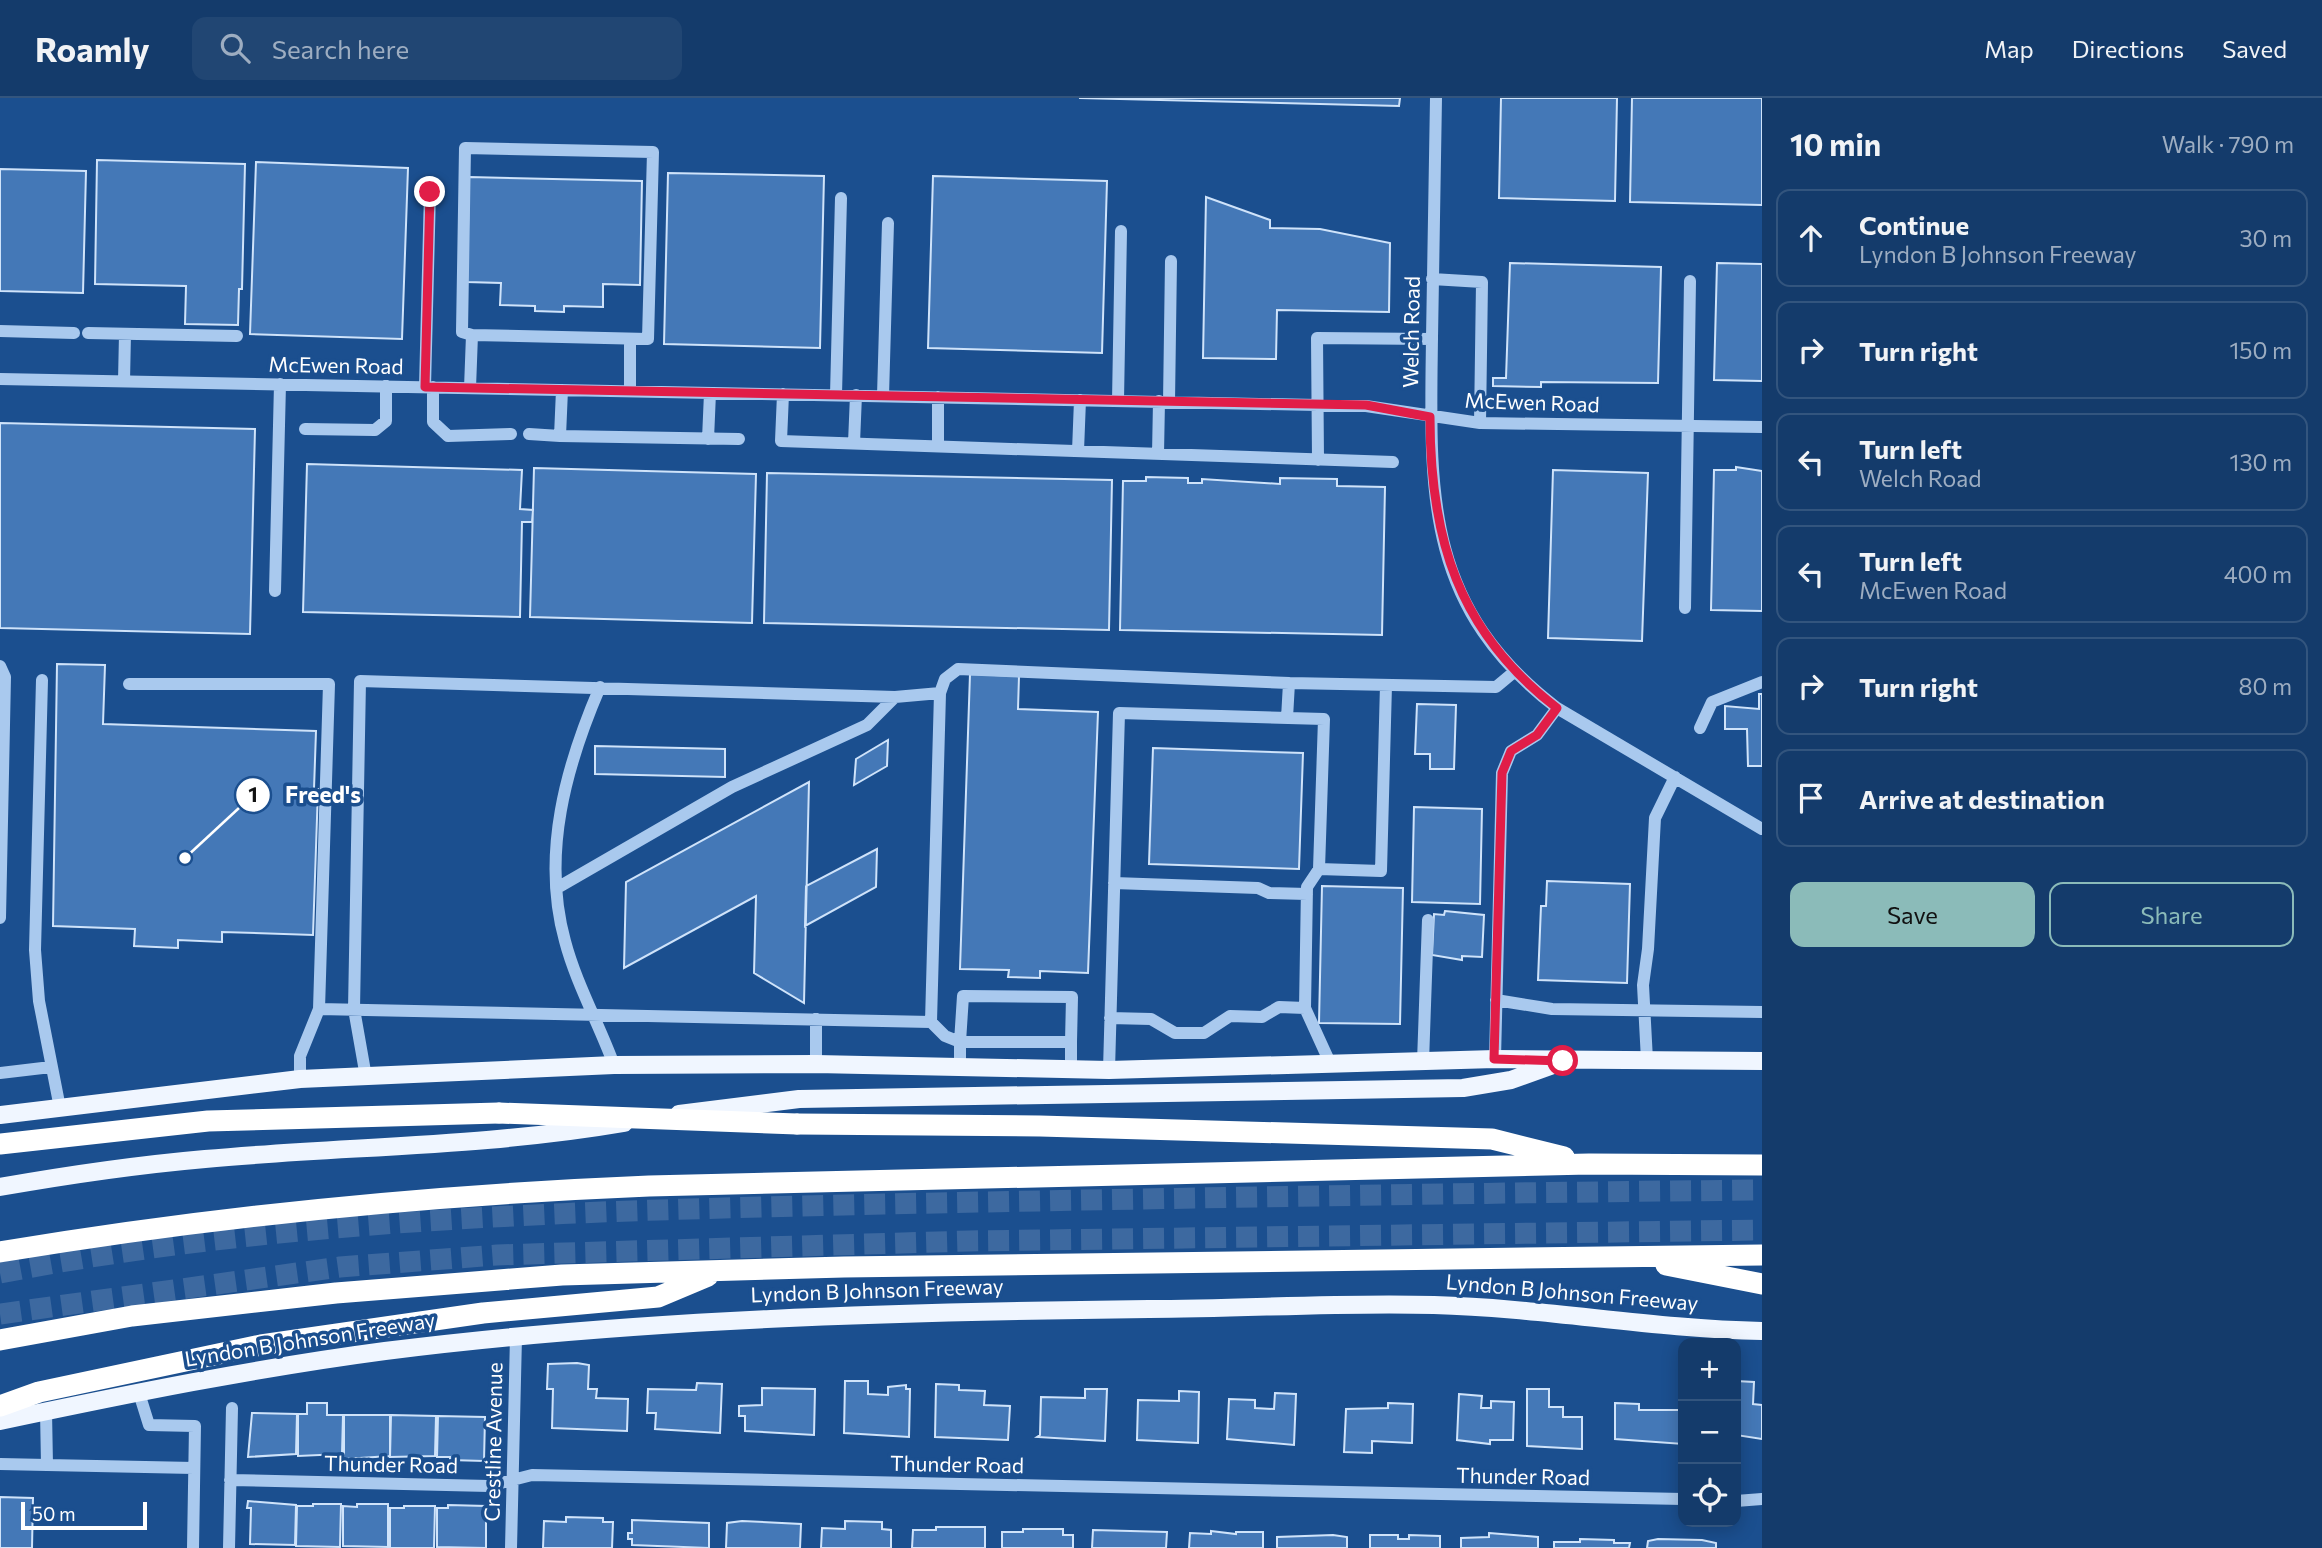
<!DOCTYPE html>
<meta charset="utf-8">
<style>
body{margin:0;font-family:Commissioner,sans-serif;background:#214673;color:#f1f3f6}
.controls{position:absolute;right:21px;bottom:21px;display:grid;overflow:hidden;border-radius:14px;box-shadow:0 4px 18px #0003}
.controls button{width:63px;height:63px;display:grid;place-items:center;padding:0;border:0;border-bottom:2px solid #33557e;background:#143b6b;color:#f1f3f6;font:35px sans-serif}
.scale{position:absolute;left:21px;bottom:18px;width:126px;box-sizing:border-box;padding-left:7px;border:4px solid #fff;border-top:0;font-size:19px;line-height:24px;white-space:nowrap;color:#fff;-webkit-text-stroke:5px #1b4f8f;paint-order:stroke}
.stop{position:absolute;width:21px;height:21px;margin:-16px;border:5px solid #e11d48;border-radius:50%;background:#fff}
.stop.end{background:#e11d48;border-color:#fff;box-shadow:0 2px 7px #0008}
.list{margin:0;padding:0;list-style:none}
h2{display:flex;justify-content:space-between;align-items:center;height:91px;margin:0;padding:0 28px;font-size:30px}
h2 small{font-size:23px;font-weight:400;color:#9dadc1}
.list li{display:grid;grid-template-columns:46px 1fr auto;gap:21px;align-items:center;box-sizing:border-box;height:98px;margin:0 14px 14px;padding:0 14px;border:2px solid #33557e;border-radius:14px}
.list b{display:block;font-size:26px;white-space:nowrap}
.list p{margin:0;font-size:23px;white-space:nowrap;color:#9dadc1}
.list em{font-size:23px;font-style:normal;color:#9dadc1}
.actions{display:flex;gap:14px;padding:21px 28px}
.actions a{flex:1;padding:16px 0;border:2px solid #8bbbb9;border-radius:14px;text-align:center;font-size:24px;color:#8bbbb9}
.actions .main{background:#8bbbb9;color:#111}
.icon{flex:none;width:38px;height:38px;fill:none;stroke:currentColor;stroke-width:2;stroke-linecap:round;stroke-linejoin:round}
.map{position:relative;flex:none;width:1762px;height:1450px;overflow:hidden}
header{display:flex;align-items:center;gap:42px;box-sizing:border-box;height:98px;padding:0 35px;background:#143b6b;border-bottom:2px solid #33557e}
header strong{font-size:33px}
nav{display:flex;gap:38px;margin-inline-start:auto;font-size:24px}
.search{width:490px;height:63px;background:#214673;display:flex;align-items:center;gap:18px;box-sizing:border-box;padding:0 24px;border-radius:14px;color:#9dadc1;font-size:26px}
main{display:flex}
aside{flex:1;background:#143b6b}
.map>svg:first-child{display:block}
</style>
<header>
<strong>Roamly</strong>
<div class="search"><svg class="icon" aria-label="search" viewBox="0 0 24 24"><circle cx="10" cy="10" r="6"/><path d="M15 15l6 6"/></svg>Search here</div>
<nav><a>Map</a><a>Directions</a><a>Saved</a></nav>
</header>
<main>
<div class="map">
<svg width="1762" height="1450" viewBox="0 0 1762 1450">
<rect width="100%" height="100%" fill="#1b4f8f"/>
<!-- building -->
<path fill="#4478b7" stroke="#cfe3fa" stroke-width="2" d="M1079,0H1400L1399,8Z
M1501,0H1617L1615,103L1499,100Z
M1632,0H1762V107L1630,104Z
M97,62L245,66L242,191H239L238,227L185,226L186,188L95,186Z
M256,64L408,70L402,241L250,236Z
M0,71L86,73L83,195L0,193Z
M668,75L824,78L820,250L664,246Z
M933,78L1107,83L1102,255L928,250Z
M469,79L642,83L640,187L603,186V209L564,208V214L535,213V208L500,207L501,185L467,184Z
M1206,99L1270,122V130L1320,131L1390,145L1389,214L1277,212L1276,261L1203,260Z
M1510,165L1661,169L1658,285L1541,284V289L1493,288V280H1506Z
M1717,165L1762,166V283L1714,282Z
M0,325L255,331L250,536L0,530Z
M307,366L522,372L520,411L533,412L532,424H522L520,519L303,514Z
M1736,369L1762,373V513L1711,512L1714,372H1736Z
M534,370L756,376L752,525L530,519Z
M1553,372L1648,375L1642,543L1548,540Z
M767,375L1112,382L1109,532L764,525Z
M1146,379L1188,380V385H1202V381L1280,386V380L1337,381V388L1385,389L1382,537L1120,532L1123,383H1146Z
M57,566L105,567L103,626L316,633L314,691H318L313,837L222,834V844L178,842V850L134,848L135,831L53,828Z
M970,576L1019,578L1018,611L1098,614L1088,875L1040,873V880L1008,879L1009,872L960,871Z
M1759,596H1762V668H1748L1747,631H1725V608L1759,611Z
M1417,606L1456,607L1454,671H1430V656H1415Z
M888,642L887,668L854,687L856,661Z
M595,648L725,651V679L595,676Z
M1153,650L1303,655L1299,771L1149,766Z
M809,684L804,905L754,875L756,798L624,870L626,784Z
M1414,709L1482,711L1480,806L1412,804Z
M877,751L876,789L805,828L806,788Z
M1547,783L1630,786L1627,885L1538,882L1541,808H1546Z
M1322,788L1403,790L1400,926L1319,925Z
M1445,813L1484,817L1482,859L1462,858V862L1432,857L1434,816L1444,817Z
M577,1265L589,1267L588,1291H597L596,1300L628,1301L627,1333L552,1330L553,1291H547L548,1266Z
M845,1283H868V1296L888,1297V1289L906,1287V1291H910L909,1339L844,1335Z
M1736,1283L1754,1284L1753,1306L1762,1307V1341L1736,1337Z
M697,1285L722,1286L720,1335L655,1331L656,1315H647L648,1291L696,1292Z
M936,1286L959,1287V1292L985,1293L984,1307L1010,1308L1008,1342L935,1339Z
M762,1290L815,1291L814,1337L745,1333V1318H739V1308L762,1307Z
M1085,1291H1107L1105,1343L1037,1339L1040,1337L1041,1299L1085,1300Z
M1527,1291H1549V1309H1563V1319H1582V1351L1527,1348Z
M1179,1293L1199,1294L1198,1345L1137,1342L1138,1302L1179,1303Z
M1275,1295L1296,1296L1294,1347L1227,1341L1229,1301L1255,1302V1310L1274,1311Z
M1459,1296L1482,1298L1481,1310H1491V1303L1514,1304L1513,1342H1490V1346L1457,1342Z
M307,1305H327V1317H343L342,1356L298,1358V1316H307Z
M1388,1305L1413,1306L1412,1345L1372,1343V1355L1344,1354L1346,1311L1388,1310Z
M1615,1305L1639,1306V1312H1683V1346L1615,1341Z
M252,1315L297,1316L296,1356L248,1359Z
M344,1317H390V1358L344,1361Z
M391,1317L436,1318L435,1358L390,1359Z
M438,1318L485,1319L484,1363L450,1362V1359H437Z
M0,1399L33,1400L32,1450H0Z
M248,1403L296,1407L295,1447L250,1446L251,1410H247Z
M313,1406H341L340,1449L296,1448L297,1408H313Z
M357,1406H388V1449L343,1448V1408L357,1409Z
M448,1407L486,1408V1450L437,1449V1410H448Z
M404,1408H435L434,1450H390V1410H404Z
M566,1419L603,1420V1424H613L612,1450H543L544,1423L566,1424Z
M632,1422L709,1425V1450L632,1447V1441H628V1435H632Z
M742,1423L801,1426L800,1450H726L727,1425Z
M845,1423L882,1424V1431L891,1432V1450H821L822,1430L845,1431Z
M936,1429H985V1450H912L913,1432H936Z
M1023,1431H1063V1437H1073V1450H1002V1434H1023Z
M1093,1432L1167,1434L1166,1450H1092Z
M1211,1433L1236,1436V1434H1263V1450H1189L1190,1435L1211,1436Z
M1489,1435L1538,1439V1450H1461V1440L1489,1439Z
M1333,1437L1347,1439V1450H1277V1439Z
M1370,1437H1398V1441H1409V1437L1440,1438V1450H1370Z
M1580,1441L1614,1442V1445H1630L1629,1450H1554V1444H1580Z
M1658,1441L1702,1442L1716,1445V1450H1647L1648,1443Z"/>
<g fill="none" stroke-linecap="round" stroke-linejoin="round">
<!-- highway-tunnel -->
<path stroke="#3d69a0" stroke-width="21" stroke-dasharray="21 10" stroke-linecap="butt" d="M0,1175C290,1119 589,1113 884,1106C1176,1100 1469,1095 1762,1092
M0,1216L340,1169L497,1157L969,1143L1762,1132"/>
<!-- minor -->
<path stroke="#a9c9ee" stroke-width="12" d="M1436,0C1434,80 1433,160 1432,240C1430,392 1423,508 1557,610L1762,731
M1432,181L1482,184L1480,325
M0,233L74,235
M88,235L237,238
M630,241V293
M0,281L1366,308L1480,325L1762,329
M124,283L125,236
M425,289L430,94
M433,289V324L448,338L511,336
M470,290L472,237L462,234L465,50L653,54L648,241L472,237
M562,292L560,338L739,341
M783,296L781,343L1393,364
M836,297L841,100
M883,298L888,125
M938,299V348
M1118,303L1121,133
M1169,304L1171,163
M305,331L375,332L386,323V288
M529,336L560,338
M708,341L710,295
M854,345L856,297
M1078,353L1080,302
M1158,356L1159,303
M1318,362L1317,240L1432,241
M275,493L280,286
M1685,510L1690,183
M0,568L5,579L0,820
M42,582L35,852L39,903L60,1010
M129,586H329L319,911L300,958V981
M600,589C566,668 541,756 565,843C576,885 599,926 614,967
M1287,620L1289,585
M1700,630L1712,604L1762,584
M1114,785L1258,790L1269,795L1307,796
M557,790L732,689L867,627L895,599
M1496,902L1552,911L1762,914
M319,911L931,924L945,938L960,944V969
M1110,920L1151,921L1175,935H1204L1230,918L1262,919L1279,909L1305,910
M931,924L940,595
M1071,944L1072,899L963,898L960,944H1071V971
M1495,961L1502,675L1511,653L1537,637L1557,610
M1647,962L1643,887L1648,851L1655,720L1675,679
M1423,964L1428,822
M816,966V921
M1331,967L1305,910L1307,789L1319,771L1381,773L1386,587
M1109,972L1119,615L1324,621L1319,771
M0,975L51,969
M366,979L354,911L360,583L895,599L940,595L945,581L958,571L1289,585L1496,589L1514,574
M139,1295L149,1327L195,1328L193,1450
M0,1366L47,1367L46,1313
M47,1367L194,1370
M230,1382L489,1388L532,1377L1683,1401
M1736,1403L1762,1401
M229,1450L232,1310
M511,1450L516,1239"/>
<!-- major -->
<path stroke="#f0f6ff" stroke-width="18" d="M679,1016L799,1001L1463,990L1511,982L1553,967
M0,1017L300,981L614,967L816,966L1109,972L1495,961L1762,963
M0,1089C68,1077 137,1067 205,1061C345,1048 485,1049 624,1025
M0,1323C128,1296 256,1270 385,1253C639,1221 894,1214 1149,1211C1244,1211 1339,1204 1434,1207C1544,1210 1652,1231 1762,1233"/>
<!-- highway -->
<path stroke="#fff" stroke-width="21" d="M797,1026L1040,1028L1492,1041L1564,1059
M0,1046L208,1023L499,1015
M0,1154C215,1118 431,1097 649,1088L1589,1066L1762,1067
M1666,1167L1762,1186
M0,1242L132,1218L336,1195L562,1177L844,1169L1762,1157
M0,1308L39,1294L261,1247L483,1215L658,1199L708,1178"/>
<!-- highway-bridge -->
<path stroke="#fff" stroke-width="21" d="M499,1015L797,1026"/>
</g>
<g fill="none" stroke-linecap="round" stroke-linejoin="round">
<!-- route -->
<path stroke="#e11d48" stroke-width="9" d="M430,94L425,289L1366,307L1430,319C1430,440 1458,534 1557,610L1537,637L1511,653L1502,675L1494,961L1563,963"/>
</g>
<g text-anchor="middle" stroke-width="7" stroke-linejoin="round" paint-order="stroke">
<!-- street labels -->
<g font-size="21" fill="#fff" stroke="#1b4f8f">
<text transform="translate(1412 234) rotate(-89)" y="7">Welch Road</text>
<text transform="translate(336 268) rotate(1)" y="7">McEwen Road</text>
<text transform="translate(1532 305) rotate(2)" y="7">McEwen Road</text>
<text transform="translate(877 1193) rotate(-2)" y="7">Lyndon B Johnson Freeway</text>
<text transform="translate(1572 1195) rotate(5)" y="7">Lyndon B Johnson Freeway</text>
<text transform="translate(310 1242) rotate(-9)" y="7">Lyndon B Johnson Freeway</text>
<text transform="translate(494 1344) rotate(-89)" y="7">Crestline Avenue</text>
<text transform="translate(391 1367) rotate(1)" y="7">Thunder Road</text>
<text transform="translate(957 1367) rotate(1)" y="7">Thunder Road</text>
<text transform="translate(1523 1379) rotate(1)" y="7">Thunder Road</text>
</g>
</g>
<!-- callouts -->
<path fill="none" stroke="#fff" stroke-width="2.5" d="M185 760L253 697"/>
<g fill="#fff" stroke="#1b4f8f" stroke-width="2.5">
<circle cx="185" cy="760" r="7"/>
<circle cx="253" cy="697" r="18"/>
</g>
<g font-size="21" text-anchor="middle" font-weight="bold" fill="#111">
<text x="253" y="704">1</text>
</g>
<g font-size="23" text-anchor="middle" font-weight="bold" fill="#fff" stroke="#1b4f8f" stroke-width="7" stroke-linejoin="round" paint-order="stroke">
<text x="323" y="705">Freed's</text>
</g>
</svg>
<div class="controls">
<button>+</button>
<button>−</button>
<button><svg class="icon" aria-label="locate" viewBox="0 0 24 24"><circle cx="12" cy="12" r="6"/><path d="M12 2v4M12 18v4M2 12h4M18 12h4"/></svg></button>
</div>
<div class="scale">50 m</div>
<div class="stop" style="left:1563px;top:963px"></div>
<div class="stop end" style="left:430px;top:94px"></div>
</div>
<aside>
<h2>10 min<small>Walk · 790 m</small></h2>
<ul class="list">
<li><svg class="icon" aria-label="ahead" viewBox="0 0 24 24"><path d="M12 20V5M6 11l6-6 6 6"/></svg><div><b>Continue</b><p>Lyndon B Johnson Freeway</p></div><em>30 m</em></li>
<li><svg class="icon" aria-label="right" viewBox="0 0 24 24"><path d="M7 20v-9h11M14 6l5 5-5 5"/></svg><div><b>Turn right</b></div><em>150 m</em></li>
<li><svg class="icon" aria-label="left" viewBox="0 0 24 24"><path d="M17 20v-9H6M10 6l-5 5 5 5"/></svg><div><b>Turn left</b><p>Welch Road</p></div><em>130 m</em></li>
<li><svg class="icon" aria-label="left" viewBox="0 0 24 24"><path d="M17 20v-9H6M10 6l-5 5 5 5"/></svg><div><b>Turn left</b><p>McEwen Road</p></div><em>400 m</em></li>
<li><svg class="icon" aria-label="right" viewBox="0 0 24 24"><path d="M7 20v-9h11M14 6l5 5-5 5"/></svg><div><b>Turn right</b></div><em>80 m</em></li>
<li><svg class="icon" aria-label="arrive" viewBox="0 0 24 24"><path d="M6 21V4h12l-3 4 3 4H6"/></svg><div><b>Arrive at destination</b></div></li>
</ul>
<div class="actions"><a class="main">Save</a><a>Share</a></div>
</aside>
</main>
